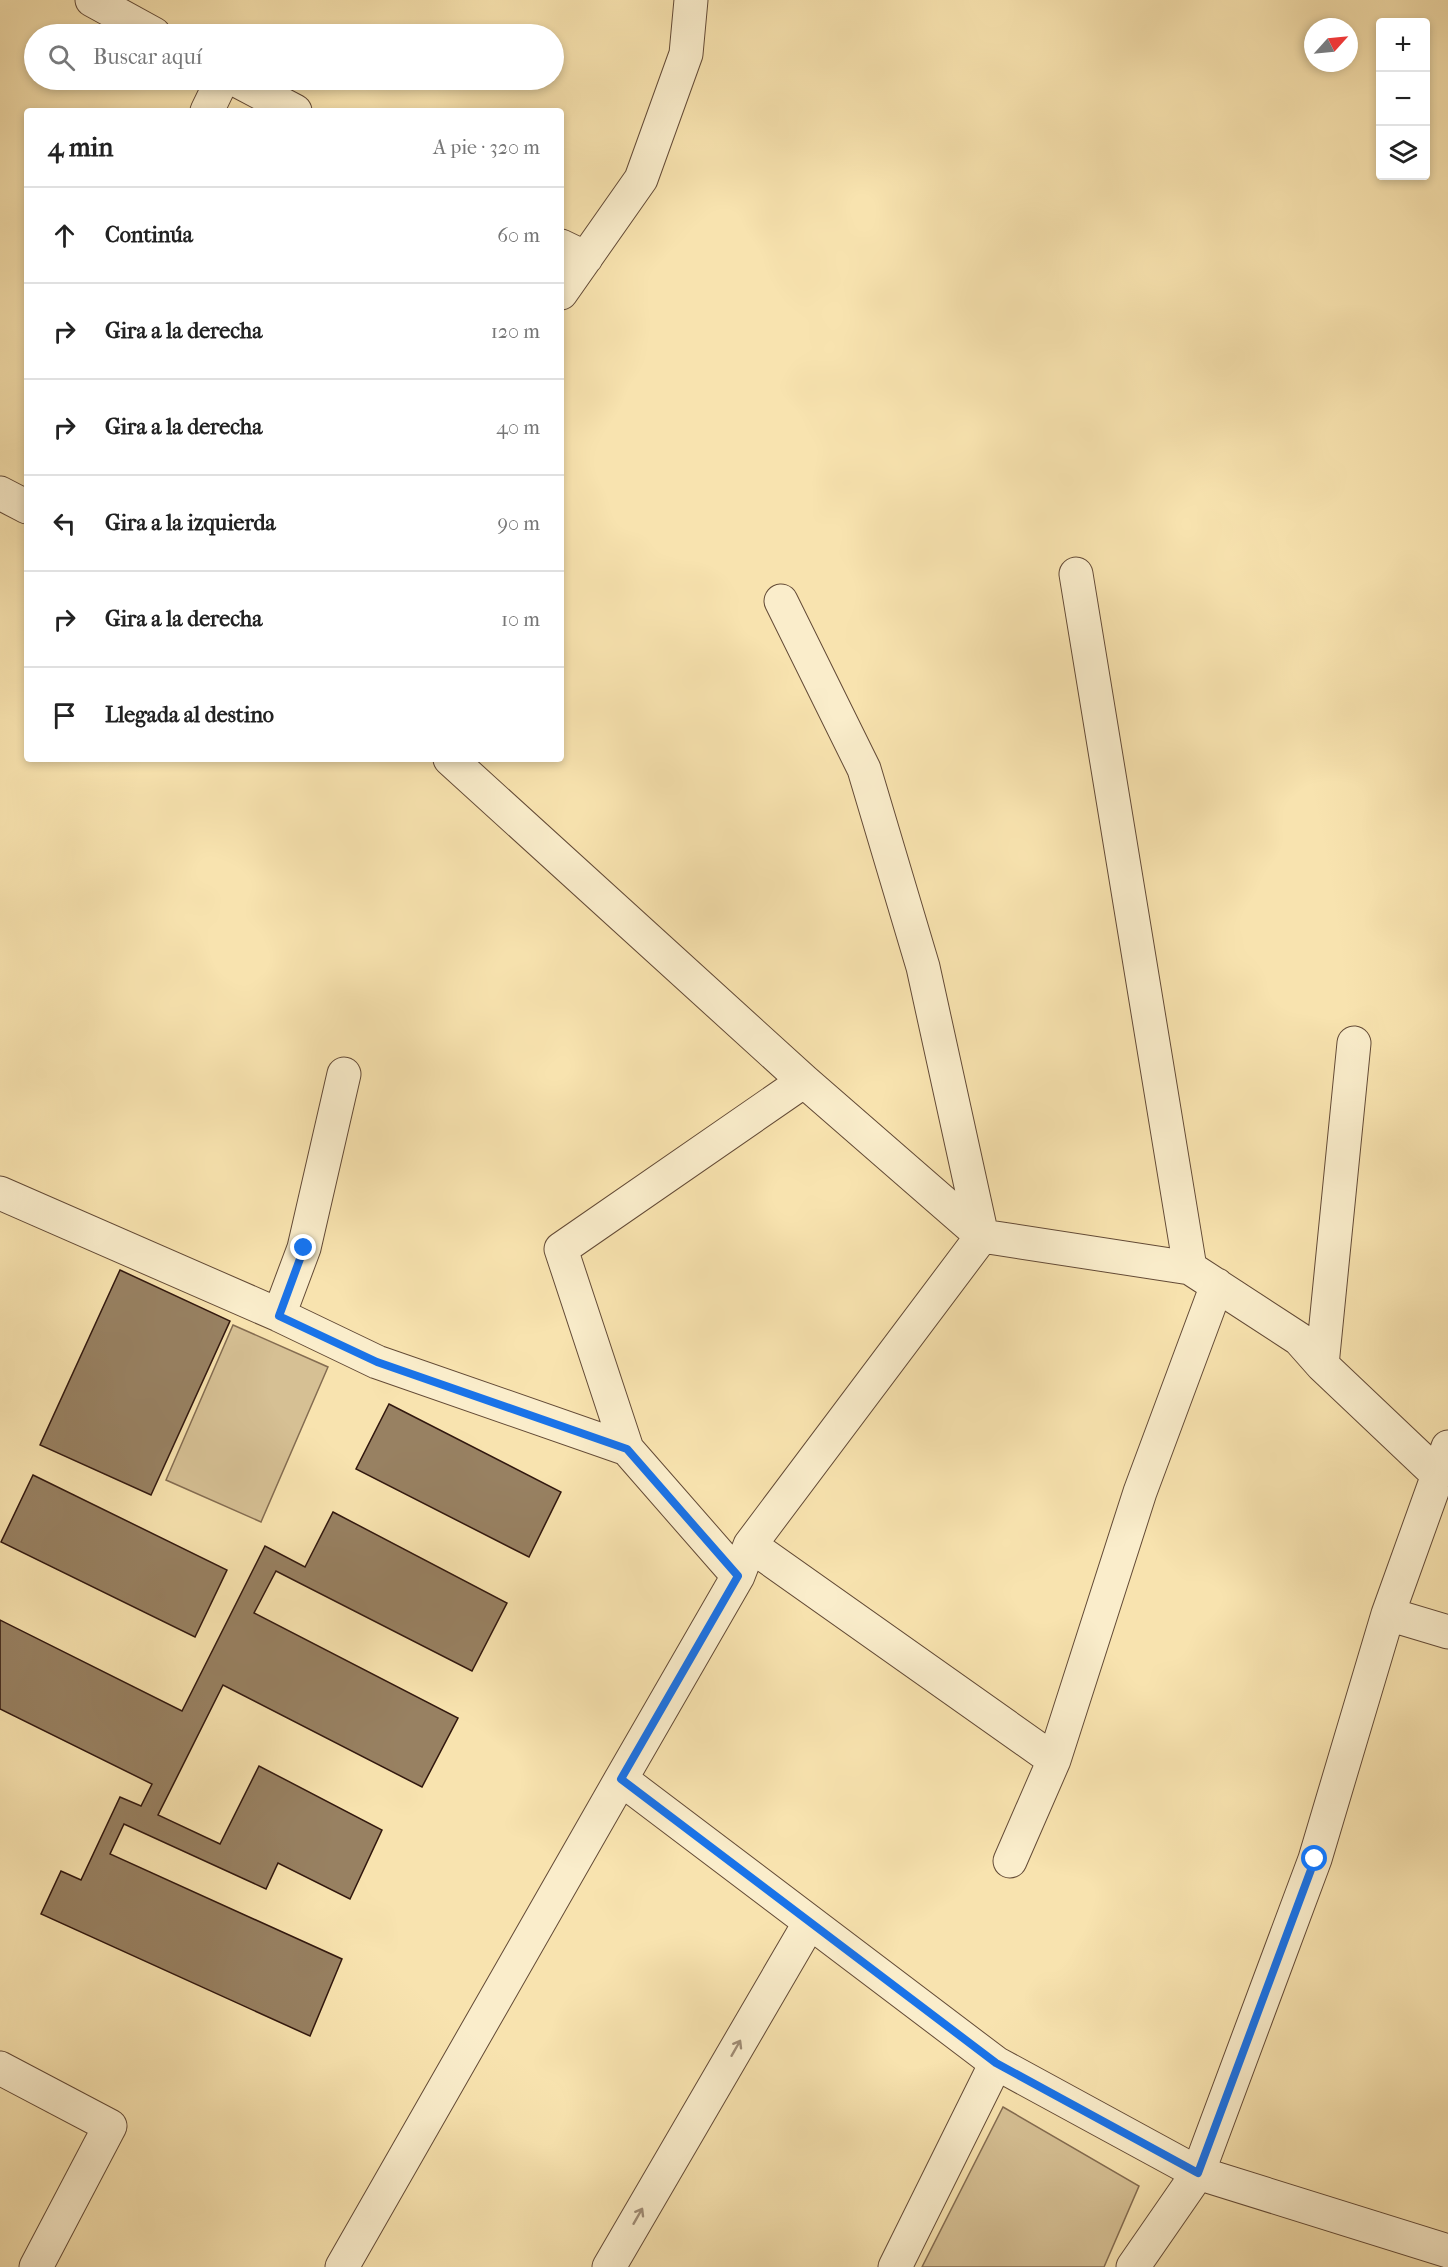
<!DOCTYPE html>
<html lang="es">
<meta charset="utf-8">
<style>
body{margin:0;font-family:"IM FELL French Canon",serif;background:#f6f6f6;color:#222}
.controls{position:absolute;right:18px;top:18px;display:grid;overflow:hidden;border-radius:6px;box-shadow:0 3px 9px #0003}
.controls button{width:54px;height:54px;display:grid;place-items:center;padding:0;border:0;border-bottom:2px solid #e0e0e0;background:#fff;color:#222;font:30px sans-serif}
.compass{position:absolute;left:1304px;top:18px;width:54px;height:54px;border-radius:50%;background:#fff;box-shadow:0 3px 9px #0003;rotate:63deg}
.stop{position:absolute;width:18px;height:18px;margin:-14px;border:4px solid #1a73e8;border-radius:50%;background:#fff}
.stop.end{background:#1a73e8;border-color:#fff;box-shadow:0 2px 6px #0008}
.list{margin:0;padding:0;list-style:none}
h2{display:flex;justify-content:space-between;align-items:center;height:78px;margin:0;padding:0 24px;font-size:26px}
h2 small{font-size:20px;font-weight:400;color:#767676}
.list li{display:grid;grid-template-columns:39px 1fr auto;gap:18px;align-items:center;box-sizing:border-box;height:96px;padding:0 24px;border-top:2px solid #e0e0e0}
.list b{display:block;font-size:22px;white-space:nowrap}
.list em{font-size:20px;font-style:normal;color:#767676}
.icon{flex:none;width:33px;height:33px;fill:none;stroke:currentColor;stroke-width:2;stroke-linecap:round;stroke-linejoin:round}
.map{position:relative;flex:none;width:1448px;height:2267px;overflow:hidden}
.search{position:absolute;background:#fff;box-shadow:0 3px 9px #0003;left:24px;top:24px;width:540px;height:66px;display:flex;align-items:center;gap:15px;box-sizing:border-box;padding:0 21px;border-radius:33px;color:#767676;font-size:22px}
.panel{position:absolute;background:#fff;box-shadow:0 3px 9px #0003;left:24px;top:108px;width:540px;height:654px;border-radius:6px}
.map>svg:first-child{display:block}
</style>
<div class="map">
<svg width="1448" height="2267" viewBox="0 0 1448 2267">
<rect width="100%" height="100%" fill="#f8e3af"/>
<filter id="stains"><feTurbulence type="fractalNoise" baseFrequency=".00333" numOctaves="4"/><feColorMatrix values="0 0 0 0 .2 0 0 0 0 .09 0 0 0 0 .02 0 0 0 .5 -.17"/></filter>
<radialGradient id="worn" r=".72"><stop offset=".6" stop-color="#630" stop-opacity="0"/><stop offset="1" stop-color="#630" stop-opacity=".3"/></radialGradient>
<!-- green -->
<path fill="#d6c094" stroke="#846c51" stroke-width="1.5" d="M233,1325L328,1367L261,1522L166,1480Z
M1003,2107L1139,2186L1104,2267H922Z"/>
<!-- building -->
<path fill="#988162" stroke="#31170e" stroke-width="1.5" d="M120,1270L230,1321L151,1495L40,1445Z
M389,1404L561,1492L529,1557L356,1469Z
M33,1475L227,1570L195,1637L1,1542Z
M333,1512L507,1603L472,1671L276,1571L254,1613L458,1718L422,1787L223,1685L158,1815L220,1844L259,1766L382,1830L350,1899L278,1863L266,1889L124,1824L110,1854L342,1959L310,2036L41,1914L61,1871L81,1880L120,1797L141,1806L152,1784L0,1709V1620L182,1711L265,1546L305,1567Z"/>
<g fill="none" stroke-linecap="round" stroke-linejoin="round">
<!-- minor casing -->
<g stroke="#634a36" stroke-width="35">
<path id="minor" d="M92,0L154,34
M236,80L295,111
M207,111L222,80
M561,246L586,258
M561,293L641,179L686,54L691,0
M0,493L27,507
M1076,574L1190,1268
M450,759L804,1081L982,1236L1190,1268L1299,1339L1322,1365L1437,1474
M0,1193L279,1315L377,1362L627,1449
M279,1315L304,1248L344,1074
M1322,1365L1354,1043
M750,1545L1054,1760
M738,1576L627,1449L561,1249L804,1081
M1388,1614L1448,1632
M621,1779L738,1576L750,1545L982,1236L923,967L864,769L781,601
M1010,1861L1054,1760L1140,1492L1217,1285
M0,2068L110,2126L36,2267
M342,2267L621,1779L996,2063L1198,2173L1448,2251
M609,2267L810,1922
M895,2267L996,2063
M1133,2267L1198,2173L1315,1859L1388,1614L1448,1447"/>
</g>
<!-- minor -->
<use href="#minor" stroke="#faedcb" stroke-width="33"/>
</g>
<!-- one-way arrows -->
<defs><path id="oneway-shaft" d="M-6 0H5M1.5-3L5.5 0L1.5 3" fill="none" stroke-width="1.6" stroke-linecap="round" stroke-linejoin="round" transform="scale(1.5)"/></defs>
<g stroke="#a08d76">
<use href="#oneway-shaft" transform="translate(736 2048) rotate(-60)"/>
<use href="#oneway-shaft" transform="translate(638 2216) rotate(-60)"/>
</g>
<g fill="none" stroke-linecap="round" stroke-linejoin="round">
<!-- route -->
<path stroke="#1a73e8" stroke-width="8" d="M304,1248L279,1316L377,1362L627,1449L738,1576L621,1779L996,2063L1198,2173L1315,1859"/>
</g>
<rect width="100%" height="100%" filter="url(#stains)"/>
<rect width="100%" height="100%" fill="url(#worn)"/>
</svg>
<div class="controls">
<button>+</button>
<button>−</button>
<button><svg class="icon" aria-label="layers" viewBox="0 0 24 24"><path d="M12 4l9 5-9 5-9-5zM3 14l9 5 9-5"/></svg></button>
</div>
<svg class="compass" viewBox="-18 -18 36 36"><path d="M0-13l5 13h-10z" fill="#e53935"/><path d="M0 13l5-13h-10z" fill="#767676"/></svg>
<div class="stop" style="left:1315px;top:1859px"></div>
<div class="stop end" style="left:304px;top:1248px"></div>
<div class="search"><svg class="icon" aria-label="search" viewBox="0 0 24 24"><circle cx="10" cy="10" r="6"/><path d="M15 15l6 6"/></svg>Buscar aquí</div>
<section class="panel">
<h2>4 min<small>A pie · 320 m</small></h2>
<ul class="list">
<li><svg class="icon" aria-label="ahead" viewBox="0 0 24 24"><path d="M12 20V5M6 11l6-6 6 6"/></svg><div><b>Continúa</b></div><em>60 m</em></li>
<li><svg class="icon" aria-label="right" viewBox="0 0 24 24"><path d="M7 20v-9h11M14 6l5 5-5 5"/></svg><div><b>Gira a la derecha</b></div><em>120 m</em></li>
<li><svg class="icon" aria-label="right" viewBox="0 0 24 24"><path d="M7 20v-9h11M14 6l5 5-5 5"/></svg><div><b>Gira a la derecha</b></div><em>40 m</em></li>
<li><svg class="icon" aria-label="left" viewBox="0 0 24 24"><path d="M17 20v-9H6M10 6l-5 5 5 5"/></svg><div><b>Gira a la izquierda</b></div><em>90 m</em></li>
<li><svg class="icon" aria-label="right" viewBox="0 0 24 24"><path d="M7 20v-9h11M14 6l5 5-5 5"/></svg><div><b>Gira a la derecha</b></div><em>10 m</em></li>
<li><svg class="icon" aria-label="arrive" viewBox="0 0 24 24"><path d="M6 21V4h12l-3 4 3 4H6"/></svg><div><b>Llegada al destino</b></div></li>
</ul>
</section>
</div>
